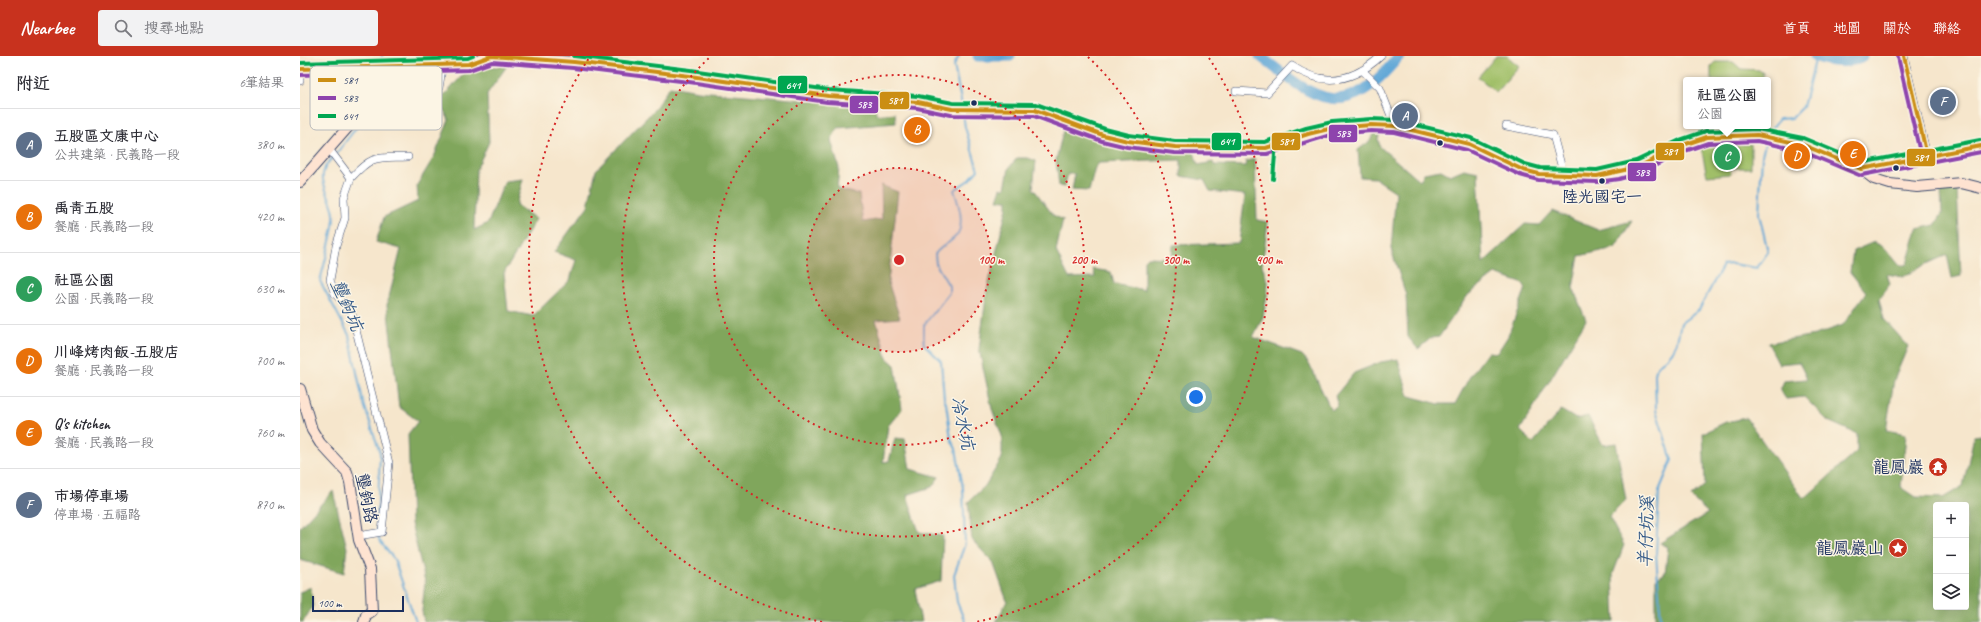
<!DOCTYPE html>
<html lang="zh-TW">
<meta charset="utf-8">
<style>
body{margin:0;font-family:Caveat,"LXGW WenKai TC",sans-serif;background:#f2f2f3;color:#2b2b33}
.controls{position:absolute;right:12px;bottom:12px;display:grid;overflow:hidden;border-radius:4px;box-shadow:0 4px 16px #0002}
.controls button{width:36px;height:36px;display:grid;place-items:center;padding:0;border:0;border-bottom:1px solid #e1e1e2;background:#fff;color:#2b2b33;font:20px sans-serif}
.scale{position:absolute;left:12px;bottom:10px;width:92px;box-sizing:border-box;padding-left:4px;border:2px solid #1b2f5e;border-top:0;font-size:11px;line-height:14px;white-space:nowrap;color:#1b2f5e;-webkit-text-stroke:3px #fcf5e5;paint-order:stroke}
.you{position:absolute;left:896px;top:341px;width:14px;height:14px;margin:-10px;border:3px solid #fff;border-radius:50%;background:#1a73e8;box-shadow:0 0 0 6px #1a73e833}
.badge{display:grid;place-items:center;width:26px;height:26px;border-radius:50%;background:#c8321e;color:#fff;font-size:13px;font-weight:700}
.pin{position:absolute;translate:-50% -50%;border:2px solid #fff;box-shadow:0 1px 4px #0006}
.popup{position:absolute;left:1383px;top:21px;width:88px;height:52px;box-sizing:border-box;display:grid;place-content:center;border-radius:4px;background:#fff;filter:drop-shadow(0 1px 3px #0005);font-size:13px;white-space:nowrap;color:#7c7c81}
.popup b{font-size:15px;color:#2b2b33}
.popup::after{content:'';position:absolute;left:50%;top:100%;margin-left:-8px;border:8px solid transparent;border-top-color:#fff}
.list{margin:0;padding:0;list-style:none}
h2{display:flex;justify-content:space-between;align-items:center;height:52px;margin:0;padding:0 16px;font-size:17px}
h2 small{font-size:13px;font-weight:400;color:#7c7c81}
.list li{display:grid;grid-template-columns:26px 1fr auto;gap:12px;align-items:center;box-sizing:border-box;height:72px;padding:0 16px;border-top:1px solid #e1e1e2}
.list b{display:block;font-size:15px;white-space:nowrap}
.list p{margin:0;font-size:13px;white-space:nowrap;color:#7c7c81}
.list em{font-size:13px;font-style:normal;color:#7c7c81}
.icon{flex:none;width:22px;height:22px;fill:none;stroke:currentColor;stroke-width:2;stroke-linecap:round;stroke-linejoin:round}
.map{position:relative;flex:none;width:1681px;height:566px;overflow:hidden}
header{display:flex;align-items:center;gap:24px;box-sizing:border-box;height:56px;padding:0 20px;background:#c8321e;color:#fff}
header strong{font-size:19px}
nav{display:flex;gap:22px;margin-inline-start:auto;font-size:14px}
.search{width:280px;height:36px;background:#f2f2f3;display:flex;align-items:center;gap:10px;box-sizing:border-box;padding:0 14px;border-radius:4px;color:#7c7c81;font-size:15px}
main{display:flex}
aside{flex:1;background:#fff}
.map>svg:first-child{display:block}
</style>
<header>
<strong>Nearbee</strong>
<div class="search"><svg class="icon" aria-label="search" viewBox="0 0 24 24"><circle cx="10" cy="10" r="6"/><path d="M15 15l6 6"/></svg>搜尋地點</div>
<nav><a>首頁</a><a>地圖</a><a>關於</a><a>聯絡</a></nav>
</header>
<main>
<aside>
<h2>附近<small>6筆結果</small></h2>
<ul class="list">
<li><span class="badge" style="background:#5c6f8a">A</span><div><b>五股區文康中心</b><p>公共建築 · 民義路一段</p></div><em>380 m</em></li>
<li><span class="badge" style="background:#e8710a">B</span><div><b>禹青五股</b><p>餐廳 · 民義路一段</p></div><em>420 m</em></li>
<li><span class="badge" style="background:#2e9e5b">C</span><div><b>社區公園</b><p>公園 · 民義路一段</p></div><em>630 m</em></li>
<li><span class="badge" style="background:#e8710a">D</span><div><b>川峰烤肉飯-五股店</b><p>餐廳 · 民義路一段</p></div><em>700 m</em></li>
<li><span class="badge" style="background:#e8710a">E</span><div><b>Q's kitchen</b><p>餐廳 · 民義路一段</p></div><em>760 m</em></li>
<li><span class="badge" style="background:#5c6f8a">F</span><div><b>市場停車場</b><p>停車場 · 五福路</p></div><em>870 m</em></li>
</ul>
</aside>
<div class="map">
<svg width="1681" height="566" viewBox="0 0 1681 566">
<rect width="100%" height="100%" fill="#fcf5e5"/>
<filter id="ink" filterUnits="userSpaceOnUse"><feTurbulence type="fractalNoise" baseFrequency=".025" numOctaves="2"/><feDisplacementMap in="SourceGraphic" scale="8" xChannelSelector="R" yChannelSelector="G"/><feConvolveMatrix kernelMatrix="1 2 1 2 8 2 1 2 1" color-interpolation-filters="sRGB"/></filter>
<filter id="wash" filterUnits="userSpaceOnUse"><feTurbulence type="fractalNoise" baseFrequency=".012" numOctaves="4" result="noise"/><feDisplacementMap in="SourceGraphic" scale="16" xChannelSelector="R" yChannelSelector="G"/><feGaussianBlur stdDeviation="0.9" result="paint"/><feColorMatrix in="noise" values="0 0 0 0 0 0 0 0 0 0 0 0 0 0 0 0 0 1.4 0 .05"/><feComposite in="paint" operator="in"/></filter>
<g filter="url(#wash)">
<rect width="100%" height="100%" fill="#f6e6cc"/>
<!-- green -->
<path fill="#a0bf67" stroke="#5e7762" d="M1196,0H1207L1219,10L1196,36L1178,21Z
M1415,6H1433L1441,13L1459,14L1463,17V22L1461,24H1411V10Z
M1451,88V112H1431L1430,118L1407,120L1401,91Z"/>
<!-- forest -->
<path fill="#80a65c" stroke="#4e6a5d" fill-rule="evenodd" d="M207,10L187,38L189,86L176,114L174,174L188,167L205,125L223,123L216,149L236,163L204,217L208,255L233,260L270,224L276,204L254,196L288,150L296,114L353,55L370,30L398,35L574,50L577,59L595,57L596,67L538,72L531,84L539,112L537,133L559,138L563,166L582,163L581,129L598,136L588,226L600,262L576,264L587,302L595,309L602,353L588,370L583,406L589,405L595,382L605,383L610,413L639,421L632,431L607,439L619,476L643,480L641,525L615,533L621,566H124L122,555L125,525L111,467L108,378L118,365L99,351L87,249L101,193L76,186L84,161L118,145L117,129L134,101L149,64L142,51V42L169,12Z
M765,67L801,84L894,96L898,109L913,106L914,109L945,110L946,105L955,103L957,164L968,166L962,209L968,227L967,240L963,261L953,281L1002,299L1009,307L1031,354L1038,349L1035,340L1054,317L1081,306L1098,303L1109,340L1139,348H1155L1169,322L1188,296L1197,297L1208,280L1226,232L1221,227L1195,218L1168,239L1139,281L1131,282L1118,293L1108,281L1106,239L1091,193L1096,136L1075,122L1060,121L1058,94L1070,85L1073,78L1080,76L1078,83L1080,91L1120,125L1124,117L1141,114L1150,119L1164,113L1178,116L1183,207L1225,168L1239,169L1252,155L1298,174L1332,165L1315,192L1279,200L1273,232L1286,264L1220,374L1233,387L1261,354L1276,363L1288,360L1303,389L1316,387L1326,444L1309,461L1324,489L1313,518L1315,566H696L707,545L693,506L672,484L668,446L685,430L702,402V380L692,353L679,293L687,234L707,152V144H697L701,132H705L709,112L717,102H728L736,105L733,132L753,159L763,164L756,195L769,222L795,221L793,213L811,216L814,228L844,234V204L847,201L872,202L873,189L939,187L945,139L910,135L904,124L881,120V104L799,107L795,112L789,135L772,134L775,118H768L764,131L759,130L756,104Z
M1657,132L1661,220L1652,222L1647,199L1620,211L1603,221L1587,218L1590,228L1579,243L1584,263L1608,290L1594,324L1586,374L1606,378L1601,431L1616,441L1643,442L1663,430L1674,380L1681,379V566H1356V523L1365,517L1368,491L1360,487L1408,457L1391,441L1405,429L1403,377L1426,366L1446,362L1504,443L1557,395V378L1528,365L1504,341L1486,343L1480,334L1484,325L1507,323L1499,306L1479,308L1468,287L1515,279L1543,269L1566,236L1550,216L1553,195L1574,186L1585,192L1600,210L1607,208L1617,173L1635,169L1642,158L1641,135ZM1636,449H1666V551H1636Z
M33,435L47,492L44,517L0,504V471Z
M11,531L13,550L3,566H0V536Z"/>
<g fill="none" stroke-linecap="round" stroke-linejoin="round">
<!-- stream -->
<path stroke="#60a7d7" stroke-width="2" d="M659,0L654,9L662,50
M81,8L82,0
M663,57L665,71L678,114L669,124L654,134C658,146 666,169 656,180C650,187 641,190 635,198L636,208L649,230V237L624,269V288L641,305L644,342L646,347L651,383L656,393L663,432L665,488L654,519L657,546L665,566
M1467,78L1479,63L1492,62L1503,51L1516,1
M36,98L73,50L78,34
M33,101C11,122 31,135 34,158C36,167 23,213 20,225L49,279L63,345L80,397L77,473L79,484L94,503L116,566
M1361,566L1356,498L1359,435L1372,404L1356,354L1355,318L1357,310C1377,296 1376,290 1381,267L1399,254L1423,209L1432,208L1457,212L1468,196L1459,158L1462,99L1466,85"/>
<!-- river -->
<path stroke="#60a7d7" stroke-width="11" d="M678,0H710
M960,0C1018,46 1045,67 1099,0
M1515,0C1528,6 1551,9 1562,0"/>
</g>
</g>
<g filter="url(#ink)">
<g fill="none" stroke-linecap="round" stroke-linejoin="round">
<!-- street casing -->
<g stroke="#3c4a6e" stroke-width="8">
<path id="street" d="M1604,0L1627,100
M1062,14L1080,32L1095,70
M0,24V25
M936,35L967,37L992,10C1024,32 1054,25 1081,0
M138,58L137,45L144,0
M1206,70L1253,79L1264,120
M29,93L51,122L44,142L45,162L36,190L30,224L35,238L51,254L89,407L82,476L58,480
M51,122C73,98 77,102 108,101"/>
</g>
<!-- secondary casing -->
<g stroke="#3c4a6e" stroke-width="12">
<path id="secondary" d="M0,13L169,8L191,0L274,6L390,20L528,40L618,46L652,53L735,54L803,79L828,85L875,91L966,92L1008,78L1033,72L1071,69L1095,70L1169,88L1223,114L1239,118L1264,120H1297L1317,117L1338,111L1383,89L1407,81L1457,79L1501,88L1561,113L1574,123L1590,128L1617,131L1661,127L1681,132
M1561,113L1681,90
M0,126L56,62L72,35L76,24L74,10
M0,333L12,374L20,387L47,416L50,426L59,484L70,513L72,555L66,559L64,566"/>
</g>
<!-- street -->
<use href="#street" stroke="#fff" stroke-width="7"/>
<!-- secondary -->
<use href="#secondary" stroke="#fee3d1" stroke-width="10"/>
<!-- bus-1 casing -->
<g stroke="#fcf5e5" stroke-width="7">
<path id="bus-1" d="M1604,0L1627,100
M0,13L169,8L191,0L274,6L390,20L528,40L618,46L652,53L735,54L803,79L828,85L875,91L966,92L1008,78L1033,72L1071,69L1095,70L1169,88L1223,114L1239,118L1297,120L1338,111L1383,89L1407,81L1457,79L1501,88L1561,113
M1561,113L1681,90"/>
</g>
<!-- bus-2 casing -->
<g stroke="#fcf5e5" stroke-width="7">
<path id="bus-2" d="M1598,1L1621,101
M0,19L169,14L192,6L273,12L389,26L527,46L617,52L651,59L734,60L802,85L827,91L874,97L967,98L1034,78L1071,75L1094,76L1167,94L1220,119L1238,124L1297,126L1319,123L1340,117L1385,95L1408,87L1457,85L1499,94L1559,119
M1562,119L1681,96"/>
</g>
<!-- bus-3 casing -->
<g stroke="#fcf5e5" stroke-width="7">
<path id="bus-3" d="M274,0L391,14L529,34L618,40L653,47L736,48L805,73L829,79L875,85L965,86L1006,72L1032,66L1071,63L1095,64L1171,82L1225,108L1240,112L1297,114L1336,105L1380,84L1406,75L1457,73L1503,82L1563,107
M0,7L168,2L173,0
M1560,107L1680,84
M973,123L976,86"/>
</g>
<!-- bus-1 -->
<use href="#bus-1" stroke="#cb8e13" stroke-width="4"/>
<!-- bus-2 -->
<use href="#bus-2" stroke="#8e44ad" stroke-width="4"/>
<!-- bus-3 -->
<use href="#bus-3" stroke="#00a651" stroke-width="4"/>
</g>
</g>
<!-- distance rings -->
<circle cx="599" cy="204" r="92" fill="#d62828" fill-opacity=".12"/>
<g fill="none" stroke="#d62828" stroke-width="2" stroke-dasharray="2 4">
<circle cx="599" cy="204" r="92"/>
<circle cx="599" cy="204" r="185"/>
<path d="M788 1A277 277 0 1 1 410 1"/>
<path d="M522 566A370 370 0 0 1 289 2M909 2A370 370 0 0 1 676 566"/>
</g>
<!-- icons -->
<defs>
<g id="temple-disc" transform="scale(1)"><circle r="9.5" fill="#c8321e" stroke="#fcf5e5"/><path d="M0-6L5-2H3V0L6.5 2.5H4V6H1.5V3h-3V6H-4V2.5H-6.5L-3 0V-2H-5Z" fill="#fff"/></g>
<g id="sight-disc" transform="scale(1)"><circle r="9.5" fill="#c8321e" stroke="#fcf5e5"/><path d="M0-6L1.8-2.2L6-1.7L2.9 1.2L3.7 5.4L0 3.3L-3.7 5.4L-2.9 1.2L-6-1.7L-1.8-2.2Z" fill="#fff"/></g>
</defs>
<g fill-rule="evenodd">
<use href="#temple-disc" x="1638" y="411"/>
<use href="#sight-disc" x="1598" y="492"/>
</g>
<!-- markers -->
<g fill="#1b2f5e" stroke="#fcf5e5" stroke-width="1.5">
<circle cx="674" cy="47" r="3.5"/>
<circle cx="1140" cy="87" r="3.5"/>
<circle cx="1596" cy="112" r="3.5"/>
<circle cx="1302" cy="125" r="3.5"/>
</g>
<g text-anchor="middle" stroke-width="3" stroke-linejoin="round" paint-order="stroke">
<!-- bus labels -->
<g font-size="16" fill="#1b2f5e" stroke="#fcf5e5">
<text x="1302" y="146">陸光國宅一</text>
</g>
<!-- poi labels -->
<g font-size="17" fill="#1b2f5e" stroke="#fcf5e5" text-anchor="end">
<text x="1624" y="417">龍鳳巖</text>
<text x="1584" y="498">龍鳳巖山</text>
</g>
<!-- street labels -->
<g font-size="17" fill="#1b2f5e" stroke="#fcf5e5">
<text transform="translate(67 442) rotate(78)" y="6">壟鉤路</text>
</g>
<!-- water labels -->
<g font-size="18" font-style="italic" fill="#335988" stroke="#fcf5e5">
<text transform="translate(47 249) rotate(66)" y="6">壟鉤坑</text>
<text transform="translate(663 367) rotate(78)" y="6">冷水坑</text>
<text transform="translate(1346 476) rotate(-88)" y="6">羊仔坑溪</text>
</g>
</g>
<!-- legend -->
<rect x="10" y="10" width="132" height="64" rx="6" fill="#fcf5e5" stroke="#b8babc" stroke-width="1"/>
<rect x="18" y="22" width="18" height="4" fill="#cb8e13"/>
<rect x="18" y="40" width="18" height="4" fill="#8e44ad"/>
<rect x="18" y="58" width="18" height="4" fill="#00a651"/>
<g font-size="11" fill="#1b2f5e">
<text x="43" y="28">581</text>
<text x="43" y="46">583</text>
<text x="43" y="64">641</text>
</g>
<circle cx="599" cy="204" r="6" fill="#d62828" stroke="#fcf5e5" stroke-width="2"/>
<g font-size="12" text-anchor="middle" font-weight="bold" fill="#d62828" stroke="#fcf5e5" stroke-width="3" stroke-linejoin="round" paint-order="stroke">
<text x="691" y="208">100 m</text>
<text x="784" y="208">200 m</text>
<text x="876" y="208">300 m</text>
<text x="969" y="208">400 m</text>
</g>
<g stroke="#fcf5e5" stroke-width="1.5">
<rect x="477" y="19" width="31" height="19" rx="4" fill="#00a651"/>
<rect x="579" y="35" width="31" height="19" rx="4" fill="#cb8e13"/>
<rect x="549" y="39" width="30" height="19" rx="4" fill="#8e44ad"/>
<rect x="1028" y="68" width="30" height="19" rx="4" fill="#8e44ad"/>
<rect x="971" y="76" width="30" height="19" rx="4" fill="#cb8e13"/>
<rect x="911" y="76" width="31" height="19" rx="4" fill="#00a651"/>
<rect x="1355" y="86" width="30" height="19" rx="4" fill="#cb8e13"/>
<rect x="1606" y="92" width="30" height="19" rx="4" fill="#cb8e13"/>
<rect x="1327" y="106" width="30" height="20" rx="4" fill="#8e44ad"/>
</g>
<g font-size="11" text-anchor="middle" font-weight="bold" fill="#fff">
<text x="493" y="33">641</text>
<text x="595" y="48">581</text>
<text x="564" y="52">583</text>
<text x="1043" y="81">583</text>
<text x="986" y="89">581</text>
<text x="927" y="89">641</text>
<text x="1370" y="99">581</text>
<text x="1621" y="105">581</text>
<text x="1342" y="120">583</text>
</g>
</svg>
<div class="controls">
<button>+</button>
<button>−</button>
<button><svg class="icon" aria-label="layers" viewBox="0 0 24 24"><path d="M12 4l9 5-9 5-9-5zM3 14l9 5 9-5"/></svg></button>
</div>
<div class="scale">100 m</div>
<div class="you"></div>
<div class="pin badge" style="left:1105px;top:60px;background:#5c6f8a">A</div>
<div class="pin badge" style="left:617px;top:74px;background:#e8710a">B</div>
<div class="pin badge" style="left:1427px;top:101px;background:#2e9e5b">C</div>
<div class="popup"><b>社區公園</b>公園</div>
<div class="pin badge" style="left:1497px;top:100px;background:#e8710a">D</div>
<div class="pin badge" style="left:1553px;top:98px;background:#e8710a">E</div>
<div class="pin badge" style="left:1643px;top:46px;background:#5c6f8a">F</div>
</div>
</main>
